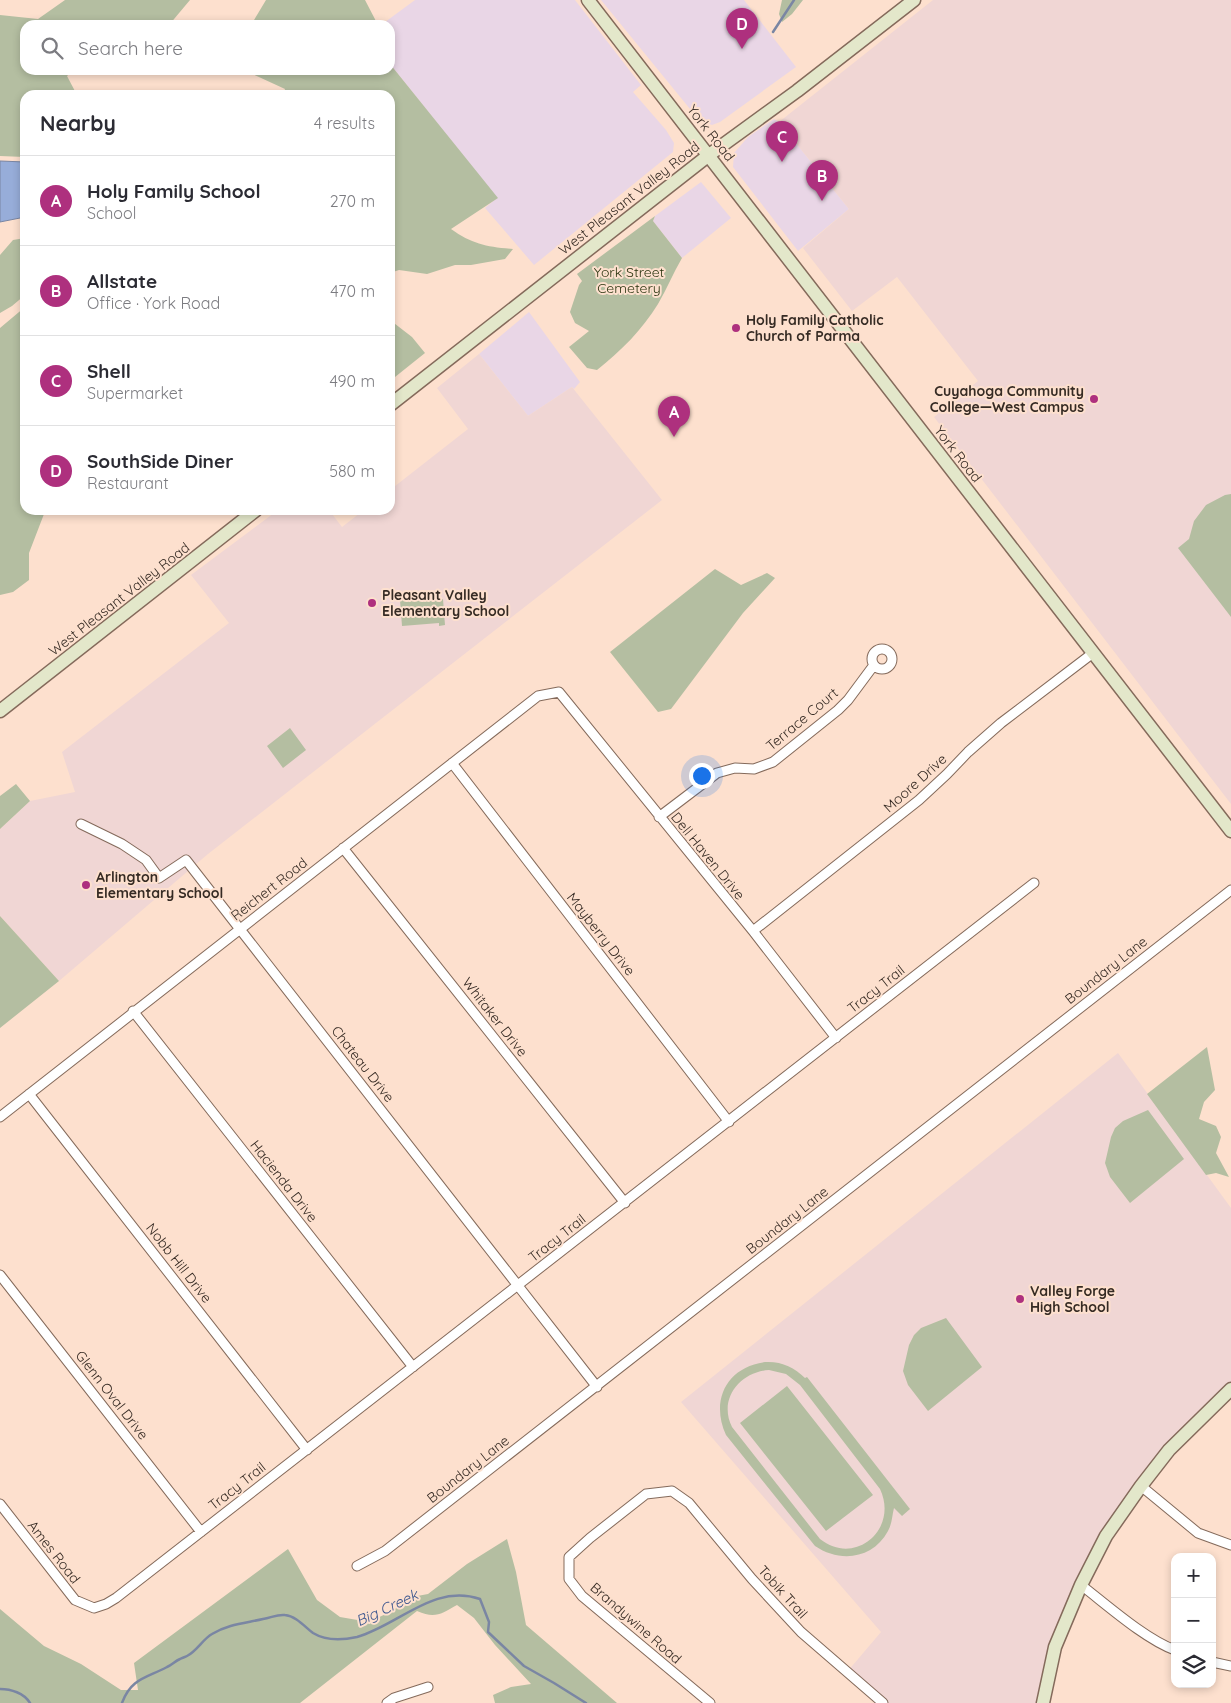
<!DOCTYPE html>
<meta charset="utf-8">
<style>
body{margin:0;font-family:Quicksand,sans-serif;background:#f2f2f3;color:#2b2b33}
.controls{position:absolute;right:15px;bottom:15px;display:grid;overflow:hidden;border-radius:10px;box-shadow:0 2px 8px #0003}
.controls button{width:45px;height:45px;display:grid;place-items:center;padding:0;border:0;border-bottom:1px solid #e1e1e2;background:#fff;color:#2b2b33;font:25px sans-serif}
.you{position:absolute;left:701px;top:775px;width:18px;height:18px;margin:-12px;border:4px solid #fff;border-radius:50%;background:#1a73e8;box-shadow:0 0 0 8px #1a73e833}
.badge{display:grid;place-items:center;width:32px;height:32px;border-radius:50%;background:#ae307e;color:#fff;font-size:16px;font-weight:700}
.pin{position:absolute;translate:-50% -41px;filter:drop-shadow(0 1px 2px #0008)}
.pin::after{content:'';position:absolute;top:26px;width:18px;height:15px;background:inherit;clip-path:polygon(0 0,100% 0,50% 100%)}
.list{margin:0;padding:0;list-style:none}
h2{display:flex;justify-content:space-between;align-items:center;height:65px;margin:0;padding:0 20px;font-size:21px}
h2 small{font-size:16px;font-weight:400;color:#7c7c81}
.list li{display:grid;grid-template-columns:32px 1fr auto;gap:15px;align-items:center;box-sizing:border-box;height:90px;padding:0 20px;border-top:1px solid #e1e1e2}
.list b{display:block;font-size:19px;white-space:nowrap}
.list p{margin:0;font-size:16px;white-space:nowrap;color:#7c7c81}
.list em{font-size:16px;font-style:normal;color:#7c7c81}
.icon{flex:none;width:28px;height:28px;fill:none;stroke:currentColor;stroke-width:2;stroke-linecap:round;stroke-linejoin:round}
.map{position:relative;flex:none;width:1231px;height:1703px;overflow:hidden}
.search{position:absolute;background:#fff;box-shadow:0 2px 8px #0003;left:20px;top:20px;width:375px;height:55px;display:flex;align-items:center;gap:12px;box-sizing:border-box;padding:0 18px;border-radius:15px;color:#7c7c81;font-size:19px}
.panel{position:absolute;background:#fff;box-shadow:0 2px 8px #0003;left:20px;top:90px;width:375px;height:425px;border-radius:15px}
.map>svg:first-child{display:block}
</style>
<div class="map">
<svg width="1231" height="1703" viewBox="0 0 1231 1703">
<rect width="100%" height="100%" fill="#fde0ce"/>
<!-- commercial -->
<path fill="#e9d6e6" d="M415,0H575L641,85L633,92L666,130L674,143L673,152L534,265L485,208L497,198L390,64V25H381Z
M601,0H744L796,67L720,122L712,125L699,120Z
M774,119L779,122L849,209L798,251L733,167L734,153L748,137Z
M701,182L731,218L682,258L653,221L655,216Z
M529,312L580,382L574,389L572,387L528,416L479,354Z"/>
<!-- education -->
<path fill="#f0d6d4" d="M933,0H1231V804L934,417L978,381L897,277L852,311L803,248L849,209L779,122Z
M479,354L528,416L572,387L662,500L208,854L59,981L0,916V829L30,801L75,792L62,752L229,623L191,575L278,510H329L342,527L364,510H390V490L468,429L437,388Z
M1118,1053L1231,1208V1389L1169,1450L1081,1585L1043,1703H883L847,1672L881,1632L681,1402Z"/>
<!-- green -->
<path fill="#b4bea1" fill-rule="evenodd" d="M65,0H190L169,25H25V70H74L67,76L77,95H25V157L0,156V15L38,19Z
M266,0H365L378,25H251Z
M782,0H803L792,14L782,22L779,14Z
M390,64L498,198L451,229C472,244 487,247 513,249L505,259L471,265H455L427,274L399,270L390,273V95H283L285,89L244,70H390Z
M655,216L653,221L682,258C673,273 667,289 658,304C642,330 621,351 597,370L587,368L569,347L589,331L575,323L570,312L579,285L582,281L577,274Z
M25,238V295L12,306L0,313V255L13,240Z
M25,307V510H57L44,514L29,553V580L13,592L0,595V328Z
M390,320L412,337L425,353L390,381Z
M1231,494V617L1178,548L1189,539L1194,521L1206,505L1225,495Z
M715,569L741,585L767,573L775,578L743,613L671,709L658,712L610,652Z
M405,599V601L443,599L445,625L439,626V623L402,626L400,600Z
M290,728L306,750L283,768L267,746Z
M16,784L30,801L0,829V796Z
M0,916L59,981L0,1028Z
M1207,1047L1215,1090L1204,1102L1199,1119L1216,1126L1221,1137L1216,1153L1229,1177L1216,1173L1206,1175L1147,1094Z
M1148,1110L1184,1159L1130,1203L1110,1177L1105,1163L1111,1137L1115,1128L1123,1121Z
M946,1318L982,1367L928,1411L908,1385L903,1371L909,1345L914,1335L921,1328Z
M765,1362C781,1361 794,1367 805,1378L807,1377L910,1509L902,1516L894,1508C892,1516 892,1524 888,1531C873,1559 840,1563 815,1546L726,1435C710,1400 727,1367 765,1362ZM769,1370L786,1374L800,1385L880,1489C899,1529 855,1567 820,1539L732,1427C718,1399 740,1372 769,1370Z
M787,1386L873,1495L826,1531L740,1423Z
M507,1539L516,1572L526,1625L617,1703H495L493,1695L511,1687L531,1684L495,1645L474,1618L457,1605C441,1614 435,1619 417,1611L300,1703H0V1609L44,1646L81,1664L121,1690H138L134,1663L288,1549L317,1600L340,1617L369,1622L392,1611L412,1597L428,1594L467,1564Z"/>
<!-- water -->
<path fill="#97add9" stroke="#7a86a3" d="M0,161L25,162V217L0,222Z"/>
<g fill="none" stroke-linecap="round" stroke-linejoin="round">
<!-- stream -->
<path stroke="#7a86a3" stroke-width="2.5" d="M773,32L794,0
M0,1689C11,1689 24,1693 30,1703
M122,1703C131,1678 147,1678 167,1667C172,1665 175,1661 180,1659C182,1658 185,1657 187,1656C197,1651 203,1639 212,1634C228,1624 246,1623 263,1619C271,1618 277,1614 285,1615C296,1616 305,1627 313,1633C326,1641 343,1640 357,1637C399,1625 434,1583 480,1599L489,1622L488,1632L524,1666L554,1683L586,1703"/>
<!-- street casing -->
<g stroke="#846a5b" stroke-width="11">
<path id="street" d="M872 659a10 10 0 1 1 20 0a10 10 0 1 1-20 0Z
M452,763L729,1122
M659,817L717,773L735,768L754,769L773,762L838,710L848,700L874,665
M81,824L122,844L146,860L159,878L186,860L597,1387
M343,848L625,1203
M753,931L919,800L947,774L968,752L1001,723L1093,653
M133,1011L413,1367
M29,1094L307,1450
M0,1117L538,696L559,692L753,931L836,1038
M0,1275L201,1532
M1141,1486L1198,1533L1231,1545
M0,1504L75,1600L94,1608L106,1604L116,1598L1034,883
M357,1566L385,1551L1231,890
M1081,1585C1107,1605 1145,1639 1175,1650
M1212,1662L1231,1666
M387,1703L394,1698L428,1687
M710,1703L582,1596L569,1579V1557L590,1538L646,1494L672,1491L689,1503L752,1579L801,1632L883,1703"/>
</g>
<!-- secondary casing -->
<g stroke="#846a5b" stroke-width="15">
<path id="secondary" d="M588,0L1231,831
M390,405L709,155L797,91L914,0
M0,711L256,510
M1043,1703L1055,1647L1081,1585L1106,1536L1141,1486L1169,1450L1231,1389"/>
</g>
<!-- street -->
<use href="#street" stroke="#fff" stroke-width="9"/>
<!-- secondary -->
<use href="#secondary" stroke="#e3e7ca" stroke-width="12"/>
</g>
<!-- markers -->
<g fill="#ae307e" stroke="#fde0ce" stroke-width="2">
<circle cx="736" cy="328" r="5"/>
<circle cx="1094" cy="399" r="5"/>
<circle cx="372" cy="603" r="5"/>
<circle cx="86" cy="885" r="5"/>
<circle cx="1020" cy="1299" r="5"/>
</g>
<g text-anchor="middle" stroke-width="4" stroke-linejoin="round" paint-order="stroke">
<!-- street labels -->
<g font-size="14" fill="#362b24" stroke="#fde0ce">
<text transform="translate(711 133) rotate(52)" y="5">York Road</text>
<text transform="translate(629 198) rotate(-38)" y="5">West Pleasant Valley Road</text>
<text transform="translate(958 454) rotate(52)" y="5">York Road</text>
<text transform="translate(119 599) rotate(-38)" y="5">West Pleasant Valley Road</text>
<text transform="translate(802 719) rotate(-40)" y="5">Terrace Court</text>
<text transform="translate(915 783) rotate(-42)" y="5">Moore Drive</text>
<text transform="translate(708 856) rotate(51)" y="5">Dell Haven Drive</text>
<text transform="translate(269 889) rotate(-38)" y="5">Reichert Road</text>
<text transform="translate(601 934) rotate(52)" y="5">Mayberry Drive</text>
<text transform="translate(1106 970) rotate(-38)" y="5">Boundary Lane</text>
<text transform="translate(876 989) rotate(-38)" y="5">Tracy Trail</text>
<text transform="translate(495 1017) rotate(52)" y="5">Whitaker Drive</text>
<text transform="translate(363 1064) rotate(52)" y="5">Chateau Drive</text>
<text transform="translate(284 1181) rotate(52)" y="5">Hacienda Drive</text>
<text transform="translate(787 1220) rotate(-38)" y="5">Boundary Lane</text>
<text transform="translate(557 1238) rotate(-38)" y="5">Tracy Trail</text>
<text transform="translate(179 1263) rotate(52)" y="5">Nobb Hill Drive</text>
<text transform="translate(112 1395) rotate(52)" y="5">Glenn Oval Drive</text>
<text transform="translate(468 1469) rotate(-38)" y="5">Boundary Lane</text>
<text transform="translate(237 1486) rotate(-38)" y="5">Tracy Trail</text>
<text transform="translate(54 1552) rotate(52)" y="5">Ames Road</text>
<text transform="translate(783 1592) rotate(48)" y="5">Tobik Trail</text>
<text transform="translate(636 1623) rotate(41)" y="5">Brandywine Road</text>
</g>
<!-- park labels -->
<g font-size="14" fill="#29330e" stroke="#fde0ce">
<text x="629" y="277">York Street<tspan x="629" dy="16">Cemetery</tspan></text>
</g>
<!-- poi labels -->
<g font-size="14" font-weight="bold" fill="#362b24" stroke="#fde0ce" text-anchor="start">
<text x="746" y="325">Holy Family Catholic<tspan x="746" dy="16">Church of Parma</tspan></text>
<text x="1084" y="396" text-anchor="end">Cuyahoga Community<tspan x="1084" dy="16">College—West Campus</tspan></text>
<text x="382" y="600">Pleasant Valley<tspan x="382" dy="16">Elementary School</tspan></text>
<text x="96" y="882">Arlington<tspan x="96" dy="16">Elementary School</tspan></text>
<text x="1030" y="1296">Valley Forge<tspan x="1030" dy="16">High School</tspan></text>
</g>
<!-- water labels -->
<g font-size="15" font-style="italic" fill="#3b558e" stroke="#fde0ce">
<text transform="translate(387 1608) rotate(-25)" y="5">Big Creek</text>
</g>
</g>
</svg>
<div class="controls">
<button>+</button>
<button>−</button>
<button><svg class="icon" aria-label="layers" viewBox="0 0 24 24"><path d="M12 4l9 5-9 5-9-5zM3 14l9 5 9-5"/></svg></button>
</div>
<div class="you"></div>
<div class="pin badge" style="left:674px;top:437px">A</div>
<div class="pin badge" style="left:822px;top:201px">B</div>
<div class="pin badge" style="left:782px;top:162px">C</div>
<div class="pin badge" style="left:742px;top:49px">D</div>
<div class="search"><svg class="icon" aria-label="search" viewBox="0 0 24 24"><circle cx="10" cy="10" r="6"/><path d="M15 15l6 6"/></svg>Search here</div>
<section class="panel">
<h2>Nearby<small>4 results</small></h2>
<ul class="list">
<li><span class="badge">A</span><div><b>Holy Family School</b><p>School</p></div><em>270 m</em></li>
<li><span class="badge">B</span><div><b>Allstate</b><p>Office · York Road</p></div><em>470 m</em></li>
<li><span class="badge">C</span><div><b>Shell</b><p>Supermarket</p></div><em>490 m</em></li>
<li><span class="badge">D</span><div><b>SouthSide Diner</b><p>Restaurant</p></div><em>580 m</em></li>
</ul>
</section>
</div>
